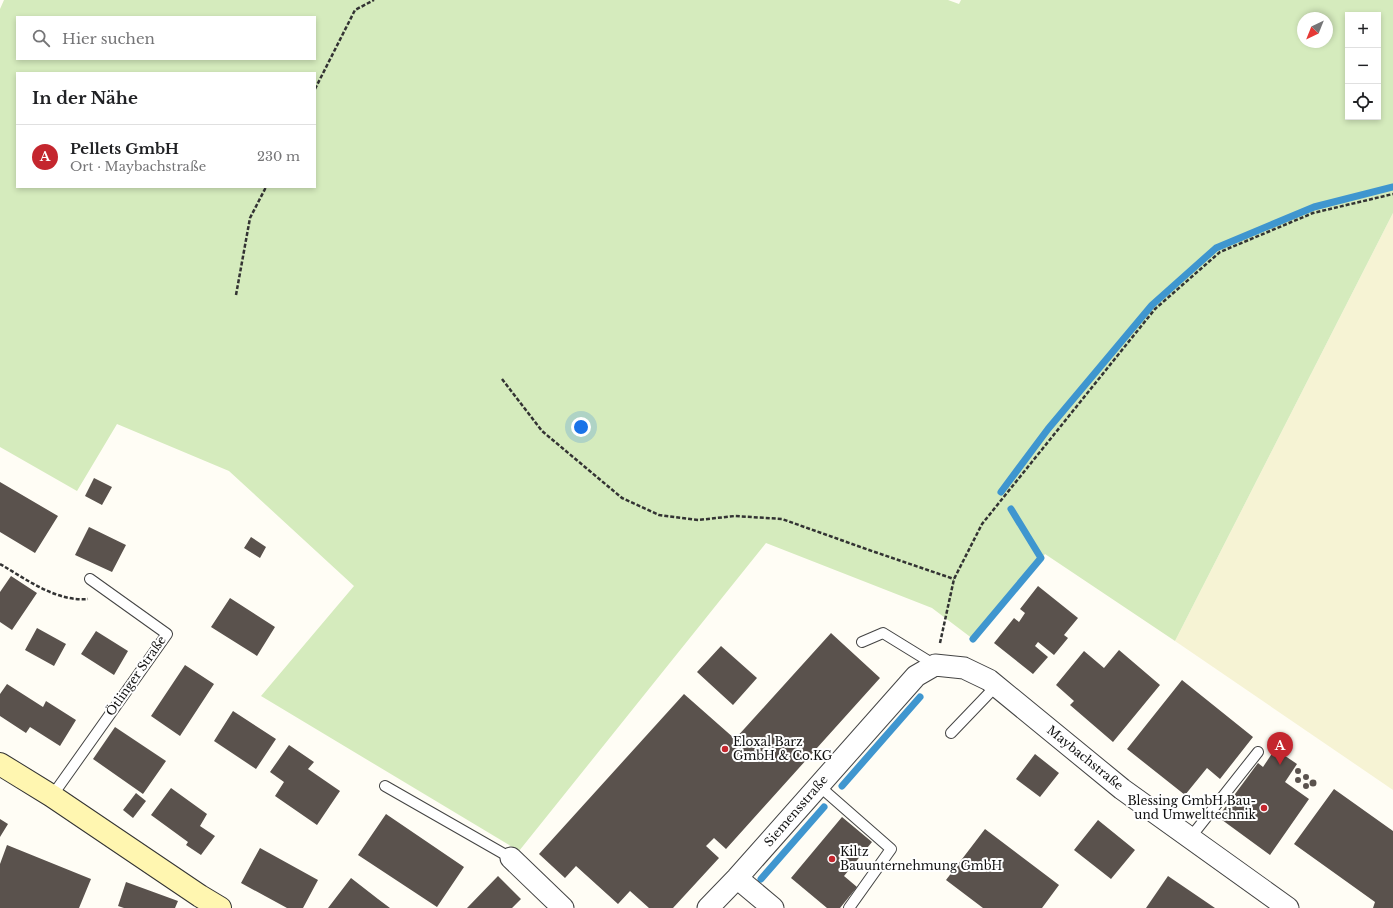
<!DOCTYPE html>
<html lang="de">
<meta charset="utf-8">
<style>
body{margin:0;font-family:"Libre Baskerville",serif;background:#f2f2f2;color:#202124}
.controls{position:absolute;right:12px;top:12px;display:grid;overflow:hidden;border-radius:0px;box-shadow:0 2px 6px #0003}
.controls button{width:36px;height:36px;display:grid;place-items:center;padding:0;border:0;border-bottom:1px solid #e0e0e0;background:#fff;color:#202124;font:20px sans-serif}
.compass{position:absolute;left:1297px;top:12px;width:36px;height:36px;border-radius:50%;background:#fff;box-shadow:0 2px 6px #0003;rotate:223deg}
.you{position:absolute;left:581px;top:427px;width:14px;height:14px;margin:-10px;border:3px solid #fff;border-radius:50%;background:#1a73e8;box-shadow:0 0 0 6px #1a73e833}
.badge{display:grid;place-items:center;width:26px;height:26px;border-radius:50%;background:#c4262e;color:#fff;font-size:13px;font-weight:700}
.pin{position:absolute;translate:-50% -33px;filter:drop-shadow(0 1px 2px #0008)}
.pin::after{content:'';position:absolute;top:21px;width:14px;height:12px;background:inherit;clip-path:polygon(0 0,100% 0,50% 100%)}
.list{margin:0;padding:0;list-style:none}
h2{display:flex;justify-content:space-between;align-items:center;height:52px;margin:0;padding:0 16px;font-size:17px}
h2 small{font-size:13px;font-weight:400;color:#757577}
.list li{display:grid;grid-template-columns:26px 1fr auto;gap:12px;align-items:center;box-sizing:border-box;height:64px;padding:0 16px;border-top:1px solid #e0e0e0}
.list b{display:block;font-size:15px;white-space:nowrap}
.list p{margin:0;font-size:13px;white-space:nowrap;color:#757577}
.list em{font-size:13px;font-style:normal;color:#757577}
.icon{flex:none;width:22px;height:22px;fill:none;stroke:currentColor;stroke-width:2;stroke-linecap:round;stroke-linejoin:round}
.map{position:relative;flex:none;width:1393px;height:908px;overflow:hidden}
.search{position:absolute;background:#fff;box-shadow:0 2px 6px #0003;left:16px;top:16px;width:300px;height:44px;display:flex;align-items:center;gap:10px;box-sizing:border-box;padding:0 14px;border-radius:0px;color:#757577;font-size:15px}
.panel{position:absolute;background:#fff;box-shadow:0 2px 6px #0003;left:16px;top:72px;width:300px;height:116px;border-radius:0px}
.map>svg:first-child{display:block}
</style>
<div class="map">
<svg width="1393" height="908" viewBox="0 0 1393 908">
<rect width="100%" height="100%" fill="#fffdf5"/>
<!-- farmland -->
<path fill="#f6f3d4" d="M1393,213V790L1175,641Z"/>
<!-- green -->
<path fill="#d5ebbd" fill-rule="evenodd" d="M4,0H948L959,4L961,0H1393V213L1175,641L1045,554L973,639L932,608L766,543L519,851L261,696L354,586L229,471L117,424L77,491L0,447V9ZM1348,15H1378V117H1348ZM17,17H315V59H17ZM1303,18H1327V42H1303ZM17,73H315V187H17Z"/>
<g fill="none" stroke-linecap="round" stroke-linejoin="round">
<!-- stream -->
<path stroke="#3f96cf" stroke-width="7" d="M1001,492L1048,429L1152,305L1216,248L1314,207L1393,187
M973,639L1041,558L1011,509
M842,786L920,697
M761,879L824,807"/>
</g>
<!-- building -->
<path fill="#5a524d" d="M94,478L112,487L102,505L85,496Z
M0,482L58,516L35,553L0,532Z
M89,527L126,545L112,572L75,555Z
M251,537L266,547L260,558L244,548Z
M11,576L37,593L12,630L0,622V592Z
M1038,586L1078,618L1064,635L1068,638L1054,655L1038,642L1035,646L1048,657L1033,674L994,643L1014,618L1019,622L1025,613L1020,609Z
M230,598L275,627L257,656L211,627Z
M37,628L66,644L54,666L25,650Z
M96,631L128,651L114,675L81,654Z
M831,633L880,678L726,849L714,838L706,846L719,858L673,908H649L630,891L618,904L576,866L565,878L539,854L684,694L735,739Z
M721,646L757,678L733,705L697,672Z
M1119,650L1160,685L1113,742L1070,705L1074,701L1056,685L1084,651L1104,668Z
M185,665L214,684L180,736L151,716Z
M1182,680L1253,737L1220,779L1207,768L1185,795L1127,749Z
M7,684L43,707L46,701L76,720L60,746L30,727L26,733L0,716V694Z
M233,711L276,739L256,769L214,741Z
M115,727L166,761L143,794L93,759Z
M289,745L314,762L308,769L340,791L317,825L275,796L284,782L270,772Z
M1275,749L1297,764L1285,782L1309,799L1270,855L1218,817L1258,763L1263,767Z
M1035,754L1059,773L1040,797L1016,779Z
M1295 771a3 3 0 1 1 6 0a3 3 0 1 1-6 0Z
M1303 777a3 3 0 1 1 6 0a3 3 0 1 1-6 0Z
M1295 780a3 3 0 1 1 6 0a3 3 0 1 1-6 0Z
M1309.5 783a3.5 3.5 0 1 1 7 0a3.5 3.5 0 1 1-7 0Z
M1303 786a3 3 0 1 1 6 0a3 3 0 1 1-6 0Z
M171,788L207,814L200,826L215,836L201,855L186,845L188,842L151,815Z
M1334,789L1393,831V908H1373L1375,902L1294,844Z
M136,793L146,801L133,818L123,810Z
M386,814L464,867L437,907L358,855Z
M842,817L872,842L844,876L857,887L840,908H827L791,878Z
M0,819L8,824L0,837Z
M1098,820L1135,850L1111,879L1074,850Z
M985,829L1059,885L1042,908H983L946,880Z
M7,845L91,879L79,908H0V864Z
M260,848L318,880L303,908H287L241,883Z
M498,876L521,899L512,908H467Z
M1168,876L1215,908H1146Z
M351,878L378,899L390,908H328Z
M126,882L178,901L175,908H124L118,906Z"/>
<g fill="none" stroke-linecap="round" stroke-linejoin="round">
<!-- lane casing -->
<g stroke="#444" stroke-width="12">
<path id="lane" d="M862,642L883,633L935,665
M951,733L996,686
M818,785L891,849L849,908
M385,786L511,858
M52,796L167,634L90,579
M1190,838L1258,752"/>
</g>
<!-- street casing -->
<g stroke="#444" stroke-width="23">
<path id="street" d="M511,858L563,908
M737,878L773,908
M708,908L737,878L916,676L935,665L964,668L989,680L1122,789L1288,908"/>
</g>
<!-- secondary casing -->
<g stroke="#333" stroke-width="24">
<path id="secondary" d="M0,764L52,796L200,896L220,908"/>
</g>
<!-- path -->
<path stroke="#333" stroke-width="2.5" stroke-dasharray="4 2" stroke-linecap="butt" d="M315,89L355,10L374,0
M236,295L250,218L266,187
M502,379L542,431L622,498L659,515L698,520L735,516L782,519L869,550L954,579
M0,564C26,579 56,602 88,599
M940,643L954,579L982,524L1155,309L1220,252L1313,213L1393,194"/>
<!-- lane -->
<use href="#lane" stroke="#fff" stroke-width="10"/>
<!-- street -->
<use href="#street" stroke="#fff" stroke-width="21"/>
<!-- secondary -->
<use href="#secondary" stroke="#fff6b0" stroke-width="22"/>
</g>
<!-- markers -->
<g fill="#c4262e" stroke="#fff" stroke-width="1.5">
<circle cx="725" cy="749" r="4"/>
<circle cx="1264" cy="808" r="4"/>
<circle cx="832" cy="859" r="4"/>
</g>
<g text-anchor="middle" stroke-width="4" stroke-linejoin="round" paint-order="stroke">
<!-- street labels -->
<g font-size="12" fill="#111" stroke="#fff">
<text transform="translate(136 676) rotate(-55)" y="4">Ötlinger Straße</text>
<text transform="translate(1085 758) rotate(39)" y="4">Maybachstraße</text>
<text transform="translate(796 811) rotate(-49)" y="4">Siemensstraße</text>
</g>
<!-- poi labels -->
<g font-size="12" fill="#111" stroke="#fff" text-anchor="start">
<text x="733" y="746">Eloxal Barz<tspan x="733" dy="14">GmbH &amp; Co.KG</tspan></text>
<text x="1256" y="805" text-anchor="end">Blessing GmbH Bau-<tspan x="1256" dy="14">und Umwelttechnik</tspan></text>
<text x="840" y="856">Kiltz<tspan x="840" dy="14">Bauunternehmung GmbH</tspan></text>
</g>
</g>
</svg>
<div class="controls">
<button>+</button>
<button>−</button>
<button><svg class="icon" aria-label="locate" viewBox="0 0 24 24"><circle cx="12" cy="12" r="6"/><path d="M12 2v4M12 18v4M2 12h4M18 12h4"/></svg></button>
</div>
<svg class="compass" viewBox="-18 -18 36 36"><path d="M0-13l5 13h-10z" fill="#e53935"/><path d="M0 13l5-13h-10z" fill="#757577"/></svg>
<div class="you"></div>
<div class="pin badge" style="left:1280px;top:765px">A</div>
<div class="search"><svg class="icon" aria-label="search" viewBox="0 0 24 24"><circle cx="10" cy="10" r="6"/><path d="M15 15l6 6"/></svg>Hier suchen</div>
<section class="panel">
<h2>In der Nähe<small></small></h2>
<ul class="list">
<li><span class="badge">A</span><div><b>Pellets GmbH</b><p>Ort · Maybachstraße</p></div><em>230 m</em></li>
</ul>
</section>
</div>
